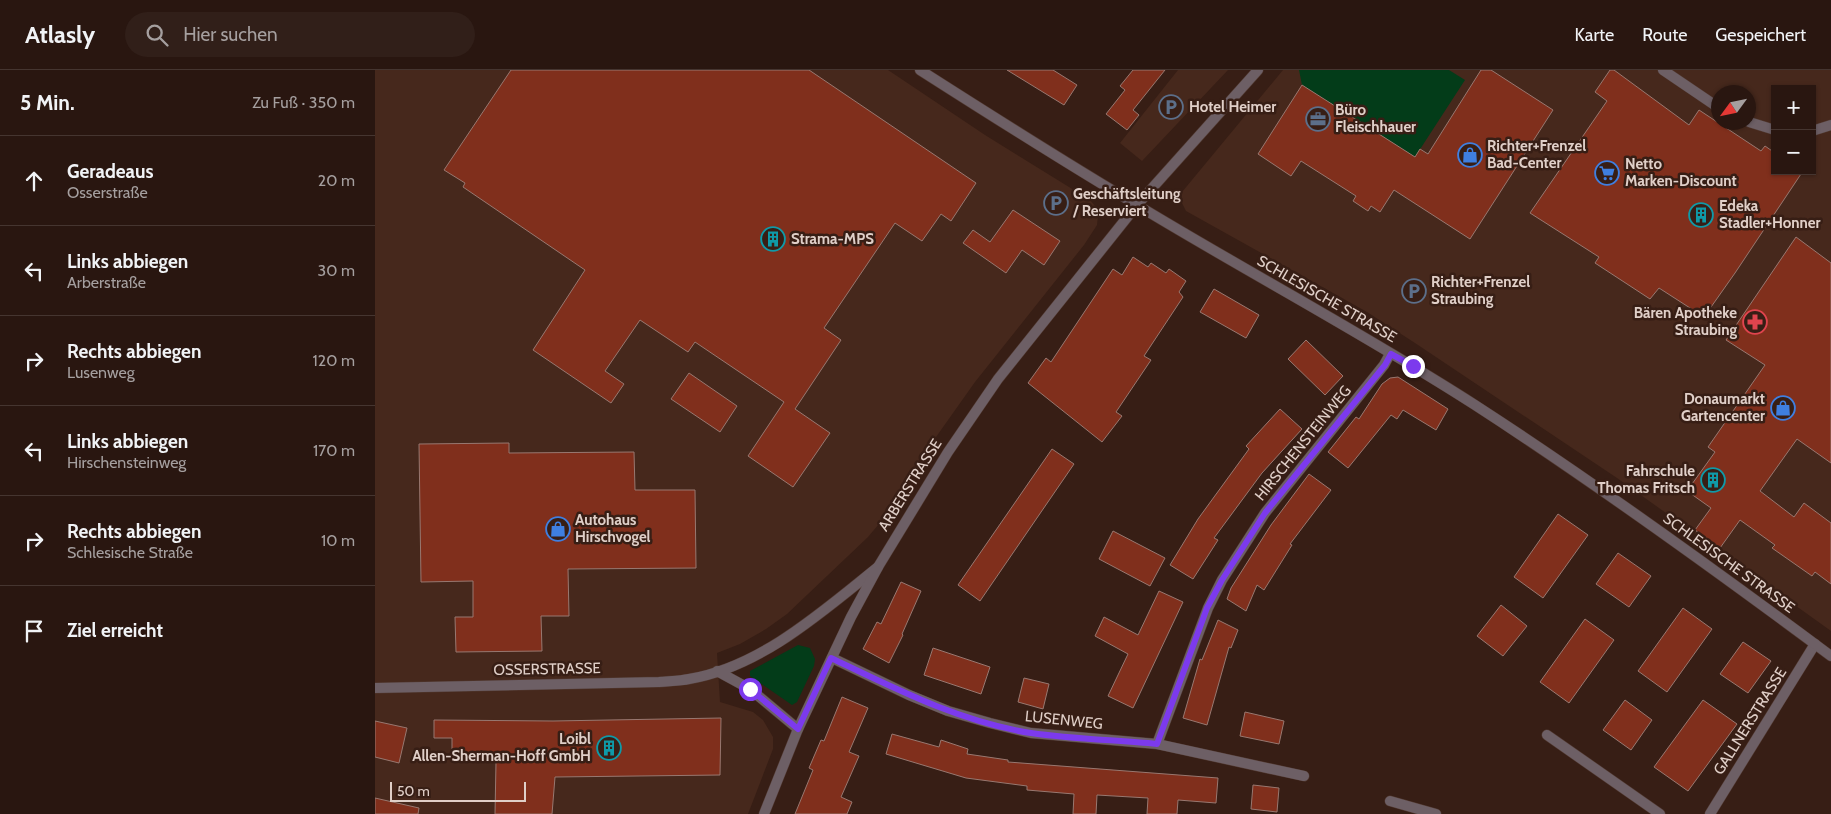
<!DOCTYPE html>
<html lang="de">
<meta charset="utf-8">
<style>
body{margin:0;font-family:Cabin,sans-serif;background:#311f19;color:#f1f3f6}
.controls{position:absolute;right:15px;top:15px;display:grid;overflow:hidden;border-radius:0px;box-shadow:0 1px 4px #0004}
.controls button{width:45px;height:45px;display:grid;place-items:center;padding:0;border:0;border-bottom:1px solid #453530;background:#291610;color:#f1f3f6;font:25px sans-serif}
.compass{position:absolute;left:1336px;top:15px;width:45px;height:45px;border-radius:50%;background:#291610;box-shadow:0 1px 4px #0004;rotate:237deg}
.scale{position:absolute;left:15px;bottom:12px;width:136px;box-sizing:border-box;padding-left:5px;border:2px solid #e0cfc8;border-top:0;font-size:14px;line-height:18px;white-space:nowrap;color:#e0cfc8;-webkit-text-stroke:4px #371e15;paint-order:stroke}
.stop{position:absolute;width:15px;height:15px;margin:-11px;border:4px solid #7c3aed;border-radius:50%;background:#fff}
.stop.end{background:#7c3aed;border-color:#fff;box-shadow:0 1px 5px #0008}
.list{margin:0;padding:0;list-style:none}
h2{display:flex;justify-content:space-between;align-items:center;height:65px;margin:0;padding:0 20px;font-size:21px}
h2 small{font-size:16px;font-weight:400;color:#a59f9f}
.list li{display:grid;grid-template-columns:32px 1fr auto;gap:15px;align-items:center;box-sizing:border-box;height:90px;padding:0 20px;border-top:1px solid #453530}
.list b{display:block;font-size:19px;white-space:nowrap}
.list p{margin:0;font-size:16px;white-space:nowrap;color:#a59f9f}
.list em{font-size:16px;font-style:normal;color:#a59f9f}
.icon{flex:none;width:28px;height:28px;fill:none;stroke:currentColor;stroke-width:2;stroke-linecap:round;stroke-linejoin:round}
.map{position:relative;flex:none;width:1456px;height:744px;overflow:hidden}
header{display:flex;align-items:center;gap:30px;box-sizing:border-box;height:70px;padding:0 25px;background:#291610;border-bottom:1px solid #453530}
header strong{font-size:24px}
nav{display:flex;gap:28px;margin-inline-start:auto;font-size:18px}
.search{width:350px;height:45px;background:#311f19;display:flex;align-items:center;gap:12px;box-sizing:border-box;padding:0 18px;border-radius:28px;color:#a59f9f;font-size:19px}
main{display:flex}
aside{flex:1;background:#291610}
.map>svg:first-child{display:block}
</style>
<header>
<strong>Atlasly</strong>
<div class="search"><svg class="icon" aria-label="search" viewBox="0 0 24 24"><circle cx="10" cy="10" r="6"/><path d="M15 15l6 6"/></svg>Hier suchen</div>
<nav><a>Karte</a><a>Route</a><a>Gespeichert</a></nav>
</header>
<main>
<aside>
<h2>5 Min.<small>Zu Fuß · 350 m</small></h2>
<ul class="list">
<li><svg class="icon" aria-label="ahead" viewBox="0 0 24 24"><path d="M12 20V5M6 11l6-6 6 6"/></svg><div><b>Geradeaus</b><p>Osserstraße</p></div><em>20 m</em></li>
<li><svg class="icon" aria-label="left" viewBox="0 0 24 24"><path d="M17 20v-9H6M10 6l-5 5 5 5"/></svg><div><b>Links abbiegen</b><p>Arberstraße</p></div><em>30 m</em></li>
<li><svg class="icon" aria-label="right" viewBox="0 0 24 24"><path d="M7 20v-9h11M14 6l5 5-5 5"/></svg><div><b>Rechts abbiegen</b><p>Lusenweg</p></div><em>120 m</em></li>
<li><svg class="icon" aria-label="left" viewBox="0 0 24 24"><path d="M17 20v-9H6M10 6l-5 5 5 5"/></svg><div><b>Links abbiegen</b><p>Hirschensteinweg</p></div><em>170 m</em></li>
<li><svg class="icon" aria-label="right" viewBox="0 0 24 24"><path d="M7 20v-9h11M14 6l5 5-5 5"/></svg><div><b>Rechts abbiegen</b><p>Schlesische Straße</p></div><em>10 m</em></li>
<li><svg class="icon" aria-label="arrive" viewBox="0 0 24 24"><path d="M6 21V4h12l-3 4 3 4H6"/></svg><div><b>Ziel erreicht</b></div></li>
</ul>
</aside>
<div class="map">
<svg width="1456" height="744" viewBox="0 0 1456 744">
<rect width="100%" height="100%" fill="#371e15"/>
<!-- built -->
<path fill="#46281c" fill-rule="evenodd" d="M0,0H513L610,65L715,130L720,136L723,145L722,155L709,175L600,312L549,384L509,448L493,467L412,544L391,559L365,574L342,583L345,632L378,642L388,650L398,667V679L373,744H0Z
M803,0H853L767,91L745,73Z
M908,0H1456V561L1242,408L1040,273L992,242L811,141L806,131L807,122ZM1400,19H1437V101H1400ZM1344,22H1374V52H1344Z"/>
<!-- green -->
<path fill="#033c19" d="M924,0H1074L1090,10L1040,87L927,15Z
M423,575L435,578L440,589L439,596L422,632L417,635L375,606V601Z"/>
<!-- building -->
<path fill="#802f1c" stroke="#987870" d="M136,0H434L601,113L576,151L566,144L547,171L520,153L449,258L466,270L420,339L455,363L418,417L373,386L409,332L320,272L313,282L265,250L230,301L249,314L236,333L158,280L210,200L88,117L90,113L69,100Z
M632,0H678L702,15L689,35Z
M758,0H790L758,40L764,45L752,60L731,44L750,20L745,16Z
M1106,0H1116L1178,40L1095,169L1019,120L1005,142L996,136L993,141L978,131L981,126L926,91L916,106L883,84L927,15L1040,87L1045,79L1053,84Z
M1235,0H1239L1314,55L1324,40L1386,81L1390,76L1400,83V101H1428L1360,203L1329,247L1284,218L1275,229L1220,193L1224,187L1155,143L1232,31L1220,22Z
M638,140L685,171L669,195L647,180L631,203L588,173L598,160L615,172Z
M1421,167L1456,193V393L1422,369L1385,421L1419,447L1429,433L1456,453V514L1440,502L1437,506L1397,478L1400,475L1365,450L1345,478L1320,460L1336,438L1312,421L1340,382L1333,377L1390,295L1351,270Z
M758,187L773,197L776,193L791,203L794,199L811,211L804,222L808,227L769,286L776,290L741,342L747,346L727,372L653,313L671,288L676,292L738,199L747,205Z
M839,219L884,245L871,268L825,242Z
M931,270L968,306L950,325L913,289Z
M314,303L362,336L345,362L296,329Z
M1023,307L1073,339L1061,360L1028,340L1022,349L1016,345L973,398L953,382L981,347L984,349L1007,314L1015,308Z
M905,339L927,359L887,403L839,468L843,470L818,509L795,495L823,449L874,379L871,376Z
M134,373V383L259,382L260,420H320L321,498L193,499L194,546H166L167,581L81,582L80,547H98V511L46,512L44,374Z
M677,379L699,394L605,531L583,515Z
M934,404L956,420L915,474L917,475L889,520L882,515L871,541L852,529L856,518L896,455Z
M1183,444L1213,465L1168,528L1139,507Z
M738,461L790,488L775,516L724,489Z
M1243,483L1276,506L1254,537L1221,514Z
M526,512L546,521L527,564L528,565L514,593L488,579L502,552L506,554Z
M784,521L808,532L758,638L733,626L753,584L720,566L729,547L763,565Z
M1126,535L1152,556L1128,586L1102,566Z
M1308,538L1337,559L1292,622L1263,601Z
M1210,549L1239,570L1194,633L1165,612Z
M843,550L863,560L856,578L854,577L832,655L808,648L825,589L827,590Z
M1368,572L1396,591L1373,623L1345,604Z
M558,578L615,597L606,624L549,605Z
M649,608L674,614L668,639L643,632Z
M467,627L493,638L474,682L484,686L466,727L477,732L472,744H420L438,700L434,698L446,670L449,671Z
M1250,630L1277,650L1256,680L1228,660Z
M1328,630L1362,654L1313,721L1279,697Z
M870,642L909,651L904,674L865,666Z
M346,648L345,705L180,707L177,744H120L121,692L77,691V668H59V650L178,651Z
M0,651L32,658L24,693L0,687Z
M517,664L564,677L566,670L593,679L592,684L633,690V692L843,708L841,733L803,730L802,744H772L773,728L722,725L721,744H698L699,724L652,720V716L591,708L511,684Z
M878,715L904,718L902,742L876,739Z
M0,728L44,738L43,744H0Z"/>
<g fill="none" stroke-linecap="round" stroke-linejoin="round">
<!-- minor casing -->
<g stroke="#523a32" stroke-width="11">
<path id="minor" d="M1288,0L1344,38
M1374,52L1400,60
M1437,61L1456,55
M457,588L534,625L573,641L615,653L656,663L782,674L929,706
M342,601L375,619L423,659
M0,618L284,612C294,611 305,611 314,609C386,597 448,541 503,497
M1172,665L1285,744
M782,674L833,538L847,510L890,443L1009,295L1015,284
M1015,731L1061,744
M1335,744L1440,574"/>
</g>
<!-- tertiary casing -->
<g stroke="#523a32" stroke-width="11">
<path id="tertiary" d="M545,0C617,46 689,92 762,135C874,203 990,264 1100,335C1222,414 1339,499 1456,586
M389,744L423,659L476,547L503,497L573,382L623,309L762,135L883,0"/>
</g>
<!-- minor -->
<use href="#minor" stroke="#6d5f65" stroke-width="10"/>
<!-- tertiary -->
<use href="#tertiary" stroke="#6d5f65" stroke-width="10"/>
</g>
<g fill="none" stroke-linecap="round" stroke-linejoin="round">
<!-- route -->
<path stroke="#7c3aed" stroke-width="6" d="M375,619L423,659L456,588C521,619 585,652 656,663C697,669 740,670 782,674L832,538L847,510L890,443L1010,295L1016,284L1038,296"/>
</g>
<!-- icons -->
<defs>
<g id="parking-ring" transform="scale(1.25)"><circle r="9.5" fill="#371e15" stroke="#5c6f8a" stroke-width="1.5"/><path d="M-3.5-5.5H1a3.5 3.5 0 0 1 0 7H-1V5.5H-3.5ZM-1-3.4V-.6H.8a1.4 1.4 0 0 0 0-2.8Z" fill="#5c6f8a"/></g>
<g id="office-ring" transform="scale(1.25)"><circle r="9.5" fill="#371e15" stroke="#5c6f8a" stroke-width="1.5"/><path d="M-6-3h4V-5.5h4V-3h4V5H-6ZM-1-4.5V-3h2v-1.5ZM-6 0V1H6V0Z" fill="#5c6f8a"/></g>
<g id="shop-ring" transform="scale(1.25)"><circle r="9.5" fill="#371e15" stroke="#3f7fe0" stroke-width="1.5"/><path d="M-5-2.5h2.3a2.7 3.5 0 0 1 5.4 0H5L5.5 6h-11ZM-1.5-2.5h3a1.5 2.3 0 0 0-3 0Z" fill="#3f7fe0"/></g>
<g id="supermarket-ring" transform="scale(1.25)"><circle r="9.5" fill="#371e15" stroke="#3f7fe0" stroke-width="1.5"/><path d="M-6-5.5h2.5l.6 2H6L4.5 2H-2.5L-4.4-4H-6ZM-1.5 3.2a1.3 1.3 0 1 0 .1 0ZM3 3.2a1.3 1.3 0 1 0 .1 0Z" fill="#3f7fe0"/></g>
<g id="building-ring" transform="scale(1.25)"><circle r="9.5" fill="#371e15" stroke="#0f9aa8" stroke-width="1.5"/><path d="M-4-6H4V6H1V3H-1V6H-4ZM-2.5-4.3h1.7v1.8h-1.7ZM.8-4.3h1.7v1.8H.8ZM-2.5-1h1.7V.8h-1.7ZM.8-1h1.7V.8H.8Z" fill="#0f9aa8"/></g>
<g id="pharmacy-ring" transform="scale(1.25)"><circle r="9.5" fill="#371e15" stroke="#e0444e" stroke-width="1.5"/><path d="M-2-6h4v4h4v4h-4v4h-4v-4h-4v-4h4Z" fill="#e0444e"/></g>
</defs>
<g fill-rule="evenodd">
<use href="#parking-ring" x="796" y="37"/>
<use href="#office-ring" x="943" y="49"/>
<use href="#shop-ring" x="1095" y="85"/>
<use href="#supermarket-ring" x="1232" y="103"/>
<use href="#parking-ring" x="681" y="133"/>
<use href="#building-ring" x="1326" y="145"/>
<use href="#building-ring" x="398" y="169"/>
<use href="#parking-ring" x="1039" y="221"/>
<use href="#pharmacy-ring" x="1380" y="252"/>
<use href="#shop-ring" x="1408" y="338"/>
<use href="#building-ring" x="1338" y="410"/>
<use href="#shop-ring" x="183" y="459"/>
<use href="#building-ring" x="234" y="678"/>
</g>
<g text-anchor="middle" stroke-width="5" stroke-linejoin="round" paint-order="stroke">
<!-- poi labels -->
<g font-size="15" font-weight="bold" fill="#e0cfc8" stroke="#371e15" text-anchor="start">
<text x="814" y="42">Hotel Heimer</text>
<text x="960" y="45">Büro<tspan x="960" dy="17">Fleischhauer</tspan></text>
<text x="1112" y="81">Richter+Frenzel<tspan x="1112" dy="17">Bad-Center</tspan></text>
<text x="1250" y="99">Netto<tspan x="1250" dy="17">Marken-Discount</tspan></text>
<text x="698" y="129">Geschäftsleitung<tspan x="698" dy="17">/ Reserviert</tspan></text>
<text x="1344" y="141">Edeka<tspan x="1344" dy="17">Stadler+Honner</tspan></text>
<text x="416" y="174">Strama-MPS</text>
<text x="1056" y="217">Richter+Frenzel<tspan x="1056" dy="17">Straubing</tspan></text>
<text x="1362" y="248" text-anchor="end">Bären Apotheke<tspan x="1362" dy="17">Straubing</tspan></text>
<text x="1390" y="334" text-anchor="end">Donaumarkt<tspan x="1390" dy="17">Gartencenter</tspan></text>
<text x="1320" y="406" text-anchor="end">Fahrschule<tspan x="1320" dy="17">Thomas Fritsch</tspan></text>
<text x="200" y="455">Autohaus<tspan x="200" dy="17">Hirschvogel</tspan></text>
<text x="216" y="674" text-anchor="end">Loibl<tspan x="216" dy="17">Allen-Sherman-Hoff GmbH</tspan></text>
</g>
<!-- street labels -->
<g font-size="15" fill="#e0cfc8" stroke="#371e15">
<text transform="translate(952 229) rotate(30)" y="5">SCHLESISCHE STRASSE</text>
<text transform="translate(928 373) rotate(-51)" y="5">HIRSCHENSTEINWEG</text>
<text transform="translate(535 415) rotate(-58)" y="5">ARBERSTRASSE</text>
<text transform="translate(1354 493) rotate(36)" y="5">SCHLESISCHE STRASSE</text>
<text transform="translate(172 599) rotate(-1)" y="5">OSSERSTRASSE</text>
<text transform="translate(689 650) rotate(6)" y="5">LUSENWEG</text>
<text transform="translate(1375 651) rotate(-58)" y="5">GALLNERSTRASSE</text>
</g>
</g>
</svg>
<div class="controls">
<button>+</button>
<button>−</button>
</div>
<svg class="compass" viewBox="-18 -18 36 36"><path d="M0-13l5 13h-10z" fill="#e53935"/><path d="M0 13l5-13h-10z" fill="#a59f9f"/></svg>
<div class="scale">50 m</div>
<div class="stop" style="left:375px;top:619px"></div>
<div class="stop end" style="left:1038px;top:296px"></div>
</div>
</main>
